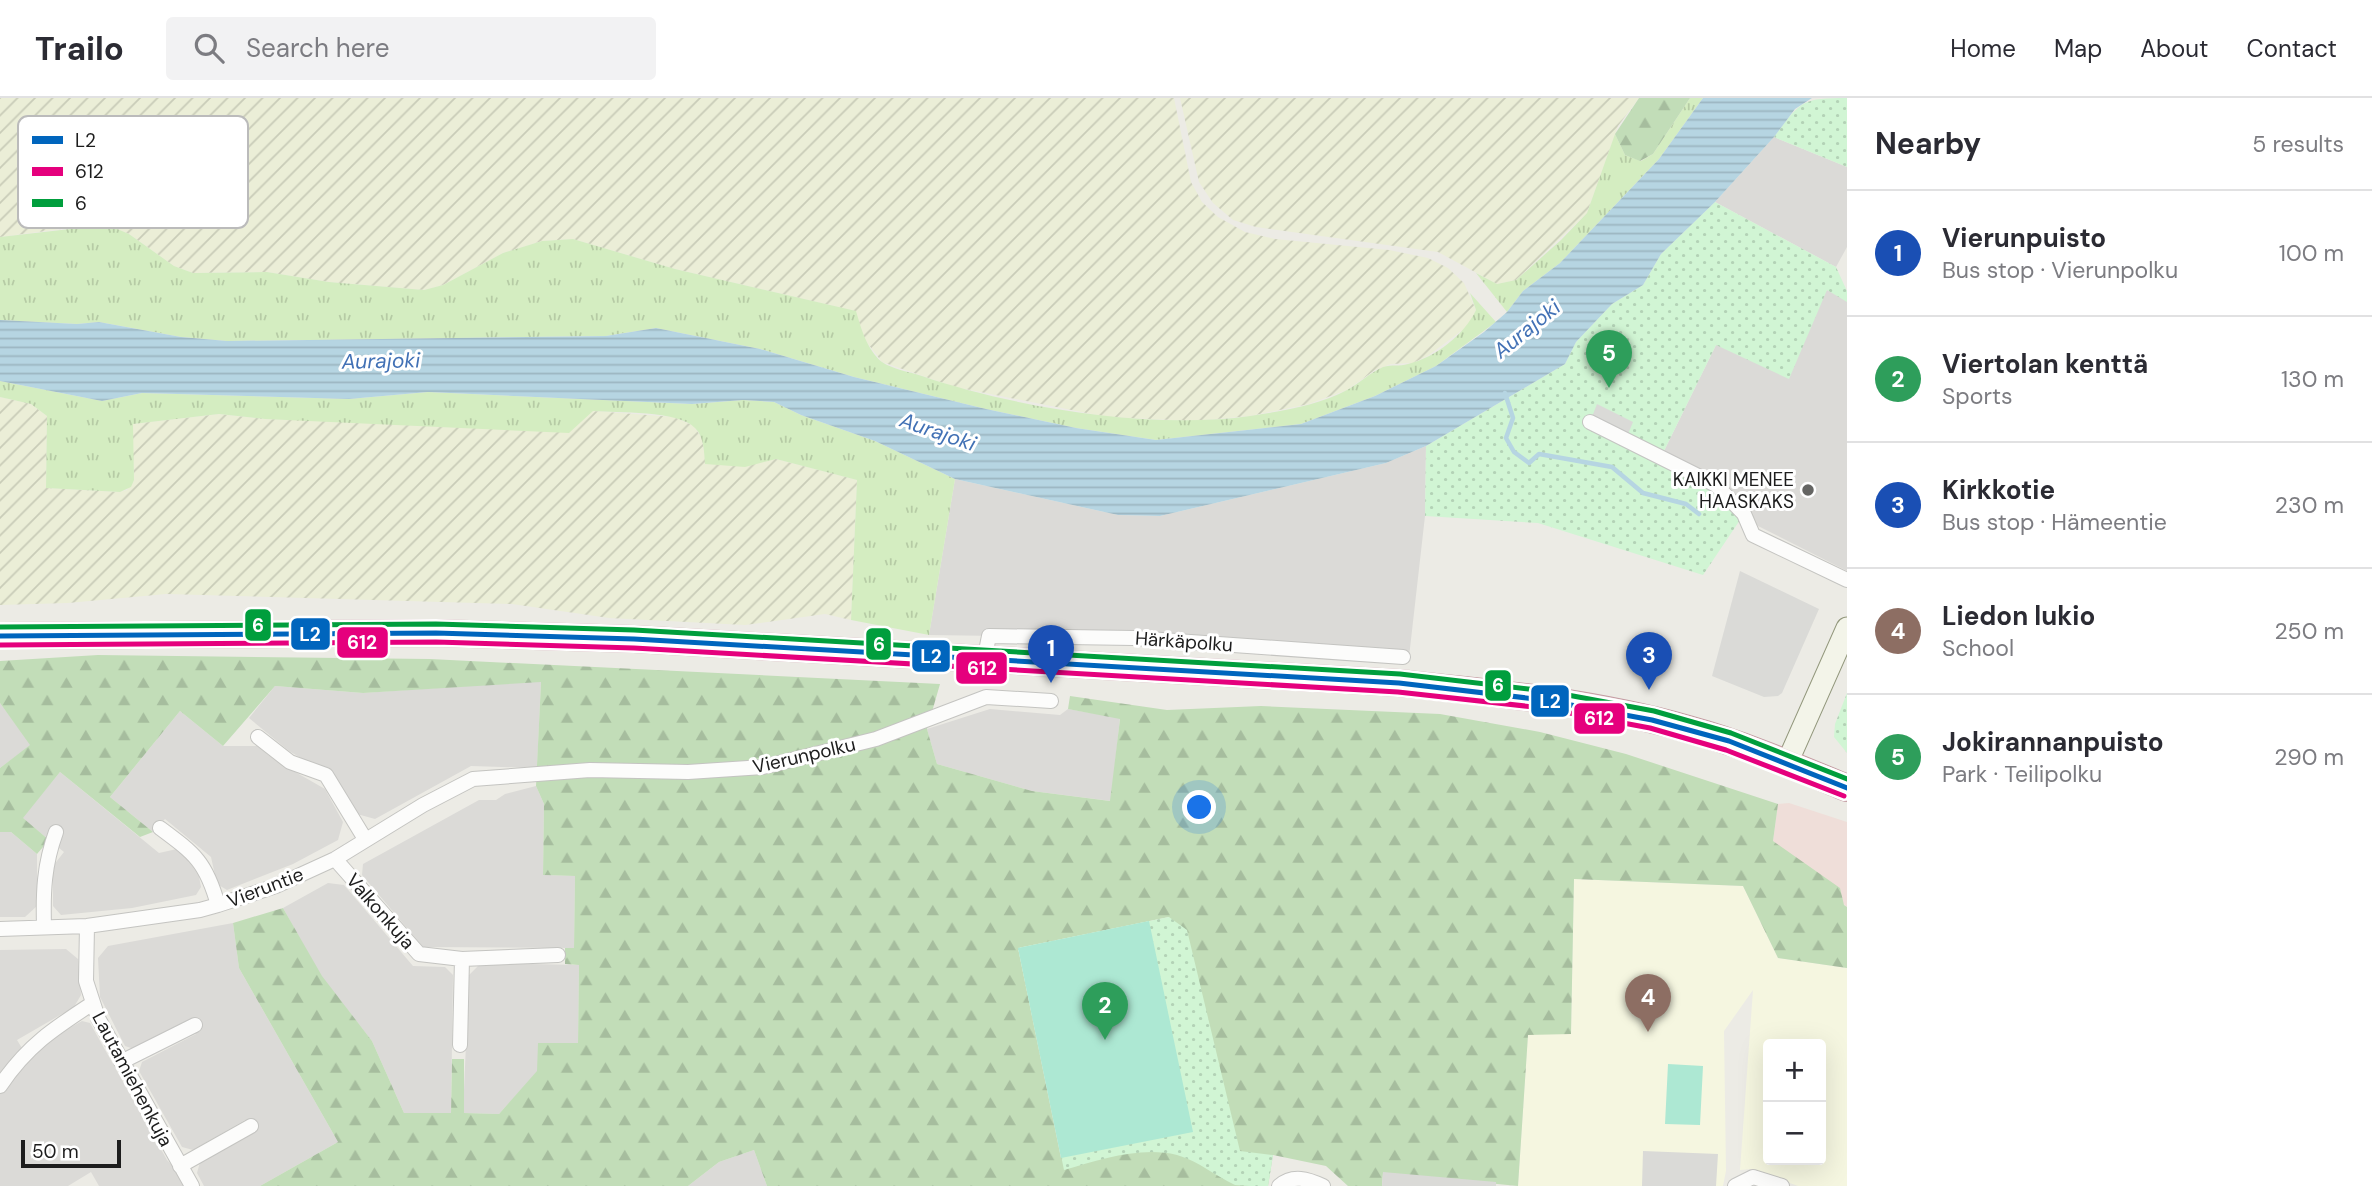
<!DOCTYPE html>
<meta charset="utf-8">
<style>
body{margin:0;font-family:"DM Sans",sans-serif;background:#f2f2f3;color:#2b2b33}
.controls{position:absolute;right:21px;bottom:21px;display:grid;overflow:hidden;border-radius:7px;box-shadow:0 7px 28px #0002}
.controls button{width:63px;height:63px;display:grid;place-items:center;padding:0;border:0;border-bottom:2px solid #e1e1e2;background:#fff;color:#2b2b33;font:35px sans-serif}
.scale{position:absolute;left:21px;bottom:18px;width:100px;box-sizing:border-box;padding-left:7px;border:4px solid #1d1d1d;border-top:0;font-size:19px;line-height:24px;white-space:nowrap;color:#1d1d1d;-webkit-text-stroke:5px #fff;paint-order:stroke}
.you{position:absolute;left:1200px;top:710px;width:24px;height:24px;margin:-18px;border:5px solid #fff;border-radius:50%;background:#1a73e8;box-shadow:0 0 0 10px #1a73e833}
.badge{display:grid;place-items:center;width:46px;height:46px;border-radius:50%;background:#656563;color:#fff;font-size:23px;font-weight:700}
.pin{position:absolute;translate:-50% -58px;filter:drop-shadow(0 2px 4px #0008)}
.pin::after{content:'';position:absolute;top:37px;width:24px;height:21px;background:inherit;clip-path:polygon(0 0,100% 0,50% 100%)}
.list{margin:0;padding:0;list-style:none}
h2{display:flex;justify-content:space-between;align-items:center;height:91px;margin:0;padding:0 28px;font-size:30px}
h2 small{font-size:23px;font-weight:400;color:#7c7c81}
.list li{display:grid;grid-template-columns:46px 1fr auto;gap:21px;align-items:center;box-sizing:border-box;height:126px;padding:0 28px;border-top:2px solid #e1e1e2}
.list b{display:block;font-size:26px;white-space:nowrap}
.list p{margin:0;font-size:23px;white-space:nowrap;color:#7c7c81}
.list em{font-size:23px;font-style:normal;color:#7c7c81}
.icon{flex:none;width:38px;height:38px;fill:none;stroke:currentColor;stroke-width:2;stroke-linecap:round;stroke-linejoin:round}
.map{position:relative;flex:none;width:1847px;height:1088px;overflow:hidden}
header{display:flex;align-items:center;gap:42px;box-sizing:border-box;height:98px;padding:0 35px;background:#fff;border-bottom:2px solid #e1e1e2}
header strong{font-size:33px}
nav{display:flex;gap:38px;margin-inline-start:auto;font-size:24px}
.search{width:490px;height:63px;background:#f2f2f3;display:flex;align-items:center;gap:18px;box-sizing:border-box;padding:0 24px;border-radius:7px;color:#7c7c81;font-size:26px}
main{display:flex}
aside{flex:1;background:#fff}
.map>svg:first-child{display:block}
</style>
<header>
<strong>Trailo</strong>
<div class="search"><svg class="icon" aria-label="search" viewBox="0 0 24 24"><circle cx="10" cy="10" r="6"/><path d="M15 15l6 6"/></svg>Search here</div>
<nav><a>Home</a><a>Map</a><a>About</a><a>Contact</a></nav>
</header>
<main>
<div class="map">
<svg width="1847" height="1088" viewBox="0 0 1847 1088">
<defs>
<pattern id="farmland-furrows" width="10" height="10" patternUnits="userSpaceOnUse" patternTransform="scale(1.75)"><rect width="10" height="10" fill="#ebeed7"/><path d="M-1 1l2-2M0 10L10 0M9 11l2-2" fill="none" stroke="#c9ccb8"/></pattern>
<pattern id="grass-tufts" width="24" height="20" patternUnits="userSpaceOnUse" patternTransform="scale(1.75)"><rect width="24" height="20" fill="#d4edc1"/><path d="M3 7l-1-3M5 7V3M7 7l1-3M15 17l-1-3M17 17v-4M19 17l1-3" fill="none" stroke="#b6cba5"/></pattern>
<pattern id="forest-firs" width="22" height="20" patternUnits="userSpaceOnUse" patternTransform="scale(1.75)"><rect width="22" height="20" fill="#c2ddb8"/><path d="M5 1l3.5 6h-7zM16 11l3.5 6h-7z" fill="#a6bd9e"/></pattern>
<pattern id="park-dots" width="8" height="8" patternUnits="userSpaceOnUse" patternTransform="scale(1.75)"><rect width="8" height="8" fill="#d1f5d4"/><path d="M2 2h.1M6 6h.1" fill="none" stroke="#b3d2b6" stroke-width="1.8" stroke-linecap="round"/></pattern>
<pattern id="water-rules" width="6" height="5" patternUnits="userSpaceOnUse" patternTransform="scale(1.75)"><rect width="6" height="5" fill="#b6d5e2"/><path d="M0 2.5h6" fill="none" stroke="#9cb6c1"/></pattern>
</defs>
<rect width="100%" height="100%" fill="#ecebe5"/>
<!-- residential -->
<path fill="#dbdad7" d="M1774,39L1847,69V149L1836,169L1715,104Z
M1828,192L1847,200V473L1758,428L1731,391L1664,353L1716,247Z
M1426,348L1425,418L1409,559L1134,540L929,537L955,381L1118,417L1160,418L1386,365Z
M541,583L537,670L471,668L375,721L357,716L337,681L289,653L249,620L275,588L363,595Z
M0,605L31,647L0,670Z
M990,611L1060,617L1068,611L1120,620L1111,703L1032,693L937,666L927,631Z
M180,613L223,648H257L276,663L325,691L343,724L338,742L293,766L227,792L217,786L211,759L165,721L153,734L110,699Z
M60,674L159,755L177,751L197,768L201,789L196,797L132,810L61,817L53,808V768L64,754L22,720Z
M536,688L544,706L543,777L575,778L574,850L423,849L362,777L363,766L479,702H496L505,696Z
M0,734H11L37,756V808L25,819H0Z
M328,785L344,787L413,868L445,869L453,877L451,1015H404L372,943L321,878L283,810Z
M233,825L239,870L338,1044L260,1088H204L197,1075L200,1064L252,1034L245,1022L193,1052L182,1049L139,973L142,964L196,936L188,922L134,951L125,948L100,899L98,860L108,848Z
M66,851L78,861L81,897L74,909L17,942L25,955L82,923L90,925L167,1062L191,1088H99L91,1074L68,1088H0V852Z
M481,865L579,867L578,945L538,973L499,1016L463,1015L469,877Z
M754,1052L767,1088H688L719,1064Z"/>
<!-- commercial -->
<path fill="#efded9" d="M1789,705L1847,724V809L1773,743L1778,706Z"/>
<!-- education -->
<path fill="#f5f6e0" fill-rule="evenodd" d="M1574,781L1743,788L1778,860L1847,870V1088H1798L1751,1071L1740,1072L1753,892L1724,933L1726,1073L1723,1088H1518L1528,936L1571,935ZM1768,946H1821V1062H1768Z"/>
<!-- farmland -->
<path fill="url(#farmland-furrows)" d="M0,0H1174L1191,84L1202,104L1218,119L1245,134L1275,141L1389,152L1428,160L1448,170L1464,185L1476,212L1468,228L1429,257L1413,265L1391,266L1375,272L1347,292L1309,306L1250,318L1194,323L1107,319L955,289L882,264L865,242L855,213L675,171L573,141L542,143L503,155L443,187L424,192L329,184L267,174L193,175L174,168L129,136L115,130H69L0,139Z
M1180,0H1639L1618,28L1587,115L1516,182L1497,186L1438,154L1256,129L1233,122L1213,105L1199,84Z
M0,299L31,306L47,318L46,390L119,394L127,392L134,382L132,326L219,316L265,321L310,322L593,313L674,319L694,328L702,341L706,366L776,361L857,382L851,522L825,516L745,527L609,520L512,506L166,496L68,505L0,507Z"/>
<!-- grass -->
<path fill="url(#grass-tufts)" d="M1690,0H1703L1659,61L1560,165L1523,193L1507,214L1476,175L1497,186L1516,182L1561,142L1587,115L1615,36L1625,57L1641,63L1653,56Z
M96,128L115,130L129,136L174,168L193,175L267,174L329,184L424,192L443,187L503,155L542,143L573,141L675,171L856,213C861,230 867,252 882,264C892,271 910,274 922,278C1016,310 1152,332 1250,318C1282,313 1319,307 1347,292C1360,285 1369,275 1383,269C1392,266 1399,269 1408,266C1436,259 1464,237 1476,212L1470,195L1496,224L1436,268L1375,298L1301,326L1156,342L1076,330L986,311L854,279L760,251L656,230L606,238L227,243L181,239L99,224L77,226L0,222V139Z
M0,283L102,303L142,295L349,301L428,294L692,306L743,302L774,304L801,317L875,343L955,381L929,537L851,522L857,382L776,361L745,369L705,366C704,353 704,339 695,330C678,312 617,315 593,313L569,335L265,321L219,316L133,326L134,382L131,389L120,394L46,390L47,318L31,306L0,299Z"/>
<!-- forest -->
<path fill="url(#forest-firs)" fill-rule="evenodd" d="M1639,0H1690L1653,56L1640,63L1625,57L1615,36Z
M98,557L430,561L940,586L927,631L937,666L1032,693L1110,703L1120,621L1068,611L1070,598L1167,612L1261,608L1440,616L1540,634L1626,656L1778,706L1773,743L1840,790L1844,807L1847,809V870L1778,860L1743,788L1574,781L1571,936L1528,937L1518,1088L1383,1075L1382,1088H1348L1326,1068L1273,1057L1268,1088H767L754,1052L719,1064L688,1088H260L338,1044L239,870L233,825L283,810L322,878L372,943L404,1015H451L452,961H464V1015L499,1016L537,973L538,945H578L579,867L565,866V850H574L575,778L543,777L544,706L536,688L541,584L363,595L275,588L223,648L180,613L110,699L153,734L140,739L60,674L23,720L49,742L37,756L11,734H0V670L30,647L0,605V563ZM1169,819L1061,1060L1018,850Z"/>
<!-- park -->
<path fill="url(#park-dots)" d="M1847,0V69L1774,39C1801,3 1801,0 1847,0Z
M1715,104L1836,169L1847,193V204L1827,192L1789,281L1716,247L1662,357L1716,387L1744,416L1703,477L1538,425L1425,418L1426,348L1565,266L1576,244L1612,206L1643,187L1661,156Z
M1847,595V655L1834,639L1835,626Z
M1169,819L1187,832L1240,1053L1273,1057L1268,1088C1258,1088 1243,1088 1235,1087C1215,1078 1199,1063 1177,1057C1140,1048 1100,1062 1064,1072L1018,850Z"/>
<!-- pitch -->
<path fill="#ade8d3" d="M1149,823L1193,1034L1061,1060L1018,850Z
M1668,966L1703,968L1700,1027L1665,1026Z"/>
<!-- parking -->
<path fill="#dadad7" d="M1597,306L1633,324L1625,343L1590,324Z
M1740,473L1819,511L1782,595L1778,598L1764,599L1712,578Z
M1643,1053L1718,1056L1716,1088H1642Z
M1383,1074L1496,1084V1088H1382Z"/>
<!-- water -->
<path fill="url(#water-rules)" d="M1703,0H1812L1795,11L1774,39L1715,104L1661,156L1643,187L1612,206L1576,244L1565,266L1426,348L1386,365L1160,418L1118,417L955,381L875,343L801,317L774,304L743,302L692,306L428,294L349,301L142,295L102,303L0,283V222L77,226L99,224L181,239L227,243L606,238L656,230L760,251L854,279L986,311L1076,330L1156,342L1301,326L1375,298L1436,268L1484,234L1507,214L1523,193L1560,165L1659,61Z"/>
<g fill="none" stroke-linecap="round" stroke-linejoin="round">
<!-- stream -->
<path stroke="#b6d5e2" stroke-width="4.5" d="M1505,295L1513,320L1506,340L1514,354L1529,365L1539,356L1612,369L1643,395L1686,406L1699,416"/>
<!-- street casing -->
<g stroke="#c4c4c1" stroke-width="16">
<path id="street" d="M1590,324L1716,387L1744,416L1753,437L1847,482
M984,563L989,538L1134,540L1403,559
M258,639L290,664L326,677L365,741
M160,730C195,756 206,764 218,807
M335,761L419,856L462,861L558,857
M44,828C43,794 44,767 56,734
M87,828L86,883L98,920L192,1088
M0,831L87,828L200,812L218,807L276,788L335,761L423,707L473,681L590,672L688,674L763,669L876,641L986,599L1051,603
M460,947L462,861
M121,964L195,927
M0,988C27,948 53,931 93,905
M180,1068L251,1028
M1279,1088C1293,1076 1308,1081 1323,1088
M1735,1088L1753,1079L1782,1088"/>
</g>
<!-- secondary casing -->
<g stroke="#92977c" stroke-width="23">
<path id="secondary" d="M1787,665L1847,530"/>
</g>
<!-- highway casing -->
<g stroke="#c49ba2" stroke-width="28">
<path id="highway" d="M0,538L436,535L634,541L1399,585C1496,595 1593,604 1688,631C1743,646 1794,668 1847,690"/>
</g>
<!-- street -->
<use href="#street" stroke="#fcfcfb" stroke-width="14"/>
<!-- secondary -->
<use href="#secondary" stroke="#f3f4e9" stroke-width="21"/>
<!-- highway -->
<use href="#highway" stroke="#eadddd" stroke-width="26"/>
<!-- bus-1 casing -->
<g stroke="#fff" stroke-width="10">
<path id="bus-1" d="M0,538L436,535L634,541L1399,585L1544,602L1652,622L1729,643L1847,690"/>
</g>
<!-- bus-2 casing -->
<g stroke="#fff" stroke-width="10">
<path id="bus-2" d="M0,547L436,544L634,550L1398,594L1543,610L1650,630L1726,652L1844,698"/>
</g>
<!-- bus-3 casing -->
<g stroke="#fff" stroke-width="10">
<path id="bus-3" d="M0,529L436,526L634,532L1400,576L1546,593L1654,613L1731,635L1847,681"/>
</g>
<!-- bus-1 -->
<use href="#bus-1" stroke="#0065bd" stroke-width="5"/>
<!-- bus-2 -->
<use href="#bus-2" stroke="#e5007d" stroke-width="5"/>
<!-- bus-3 -->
<use href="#bus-3" stroke="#009e3d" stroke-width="5"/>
</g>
<!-- markers -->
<circle fill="#656563" stroke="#fff" stroke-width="2.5" cx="1808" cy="392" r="7"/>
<g text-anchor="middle" stroke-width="6" stroke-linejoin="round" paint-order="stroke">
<!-- poi labels -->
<g font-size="19" fill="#1d1d1d" stroke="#fff" text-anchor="end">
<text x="1794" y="388">KAIKKI MENEE<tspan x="1794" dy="22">HAASKAKS</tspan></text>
</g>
<!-- street labels -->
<g font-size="19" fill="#1d1d1d" stroke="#fff">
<text transform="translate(1184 543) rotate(4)" y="7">Härkäpolku</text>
<text transform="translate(804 657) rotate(-13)" y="7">Vierunpolku</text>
<text transform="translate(265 789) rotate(-21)" y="7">Vieruntie</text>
<text transform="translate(381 813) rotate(49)" y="7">Valkonkuja</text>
<text transform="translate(133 981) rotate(62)" y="7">Lautamiehenkuja</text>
</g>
<!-- water labels -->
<g font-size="21" font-style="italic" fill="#4271b5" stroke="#fff">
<text transform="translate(1527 231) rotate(-39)" y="7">Aurajoki</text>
<text transform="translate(381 263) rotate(-1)" y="7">Aurajoki</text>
<text transform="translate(938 334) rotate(19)" y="7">Aurajoki</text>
</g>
</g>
<!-- legend -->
<rect x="18" y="18" width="230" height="112" rx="10" fill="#fff" stroke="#bbb" stroke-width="2"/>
<rect x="32" y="38" width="31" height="8" fill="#0065bd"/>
<rect x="32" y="69" width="31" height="9" fill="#e5007d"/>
<rect x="32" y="101" width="31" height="8" fill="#009e3d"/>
<g font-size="19" fill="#1d1d1d">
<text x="75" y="49">L2</text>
<text x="75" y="80">612</text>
<text x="75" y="112">6</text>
</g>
<g stroke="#fff" stroke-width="2.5">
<rect x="244" y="510" width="28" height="34" rx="7" fill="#009e3d"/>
<rect x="290" y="519" width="41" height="34" rx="7" fill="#0065bd"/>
<rect x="336" y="528" width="53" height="33" rx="7" fill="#e5007d"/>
<rect x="865" y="529" width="27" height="34" rx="7" fill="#009e3d"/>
<rect x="911" y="541" width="40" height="34" rx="7" fill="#0065bd"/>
<rect x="955" y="553" width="53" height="34" rx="7" fill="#e5007d"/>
<rect x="1484" y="571" width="28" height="33" rx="7" fill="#009e3d"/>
<rect x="1530" y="586" width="40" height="34" rx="7" fill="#0065bd"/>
<rect x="1573" y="604" width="53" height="33" rx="7" fill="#e5007d"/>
</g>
<g font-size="19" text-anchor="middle" font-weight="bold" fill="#fff">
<text x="258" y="534">6</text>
<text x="310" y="543">L2</text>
<text x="362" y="551">612</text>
<text x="879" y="553">6</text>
<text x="931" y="565">L2</text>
<text x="982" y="577">612</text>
<text x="1498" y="594">6</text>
<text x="1550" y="610">L2</text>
<text x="1599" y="627">612</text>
</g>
</svg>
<div class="controls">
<button>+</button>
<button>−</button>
</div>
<div class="scale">50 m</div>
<div class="you"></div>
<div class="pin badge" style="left:1051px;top:585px;background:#1a4fb4">1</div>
<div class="pin badge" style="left:1105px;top:942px;background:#2e9e5b">2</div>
<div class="pin badge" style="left:1649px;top:592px;background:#1a4fb4">3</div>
<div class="pin badge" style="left:1648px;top:934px;background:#8d6e63">4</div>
<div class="pin badge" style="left:1609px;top:290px;background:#2e9e5b">5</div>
</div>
<aside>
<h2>Nearby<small>5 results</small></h2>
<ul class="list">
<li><span class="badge" style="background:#1a4fb4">1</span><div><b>Vierunpuisto</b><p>Bus stop · Vierunpolku</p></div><em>100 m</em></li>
<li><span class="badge" style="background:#2e9e5b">2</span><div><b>Viertolan kenttä</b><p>Sports</p></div><em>130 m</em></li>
<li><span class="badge" style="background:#1a4fb4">3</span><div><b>Kirkkotie</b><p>Bus stop · Hämeentie</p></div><em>230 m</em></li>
<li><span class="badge" style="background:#8d6e63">4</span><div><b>Liedon lukio</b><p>School</p></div><em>250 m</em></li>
<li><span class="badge" style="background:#2e9e5b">5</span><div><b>Jokirannanpuisto</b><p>Park · Teilipolku</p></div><em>290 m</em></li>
</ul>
</aside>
</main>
